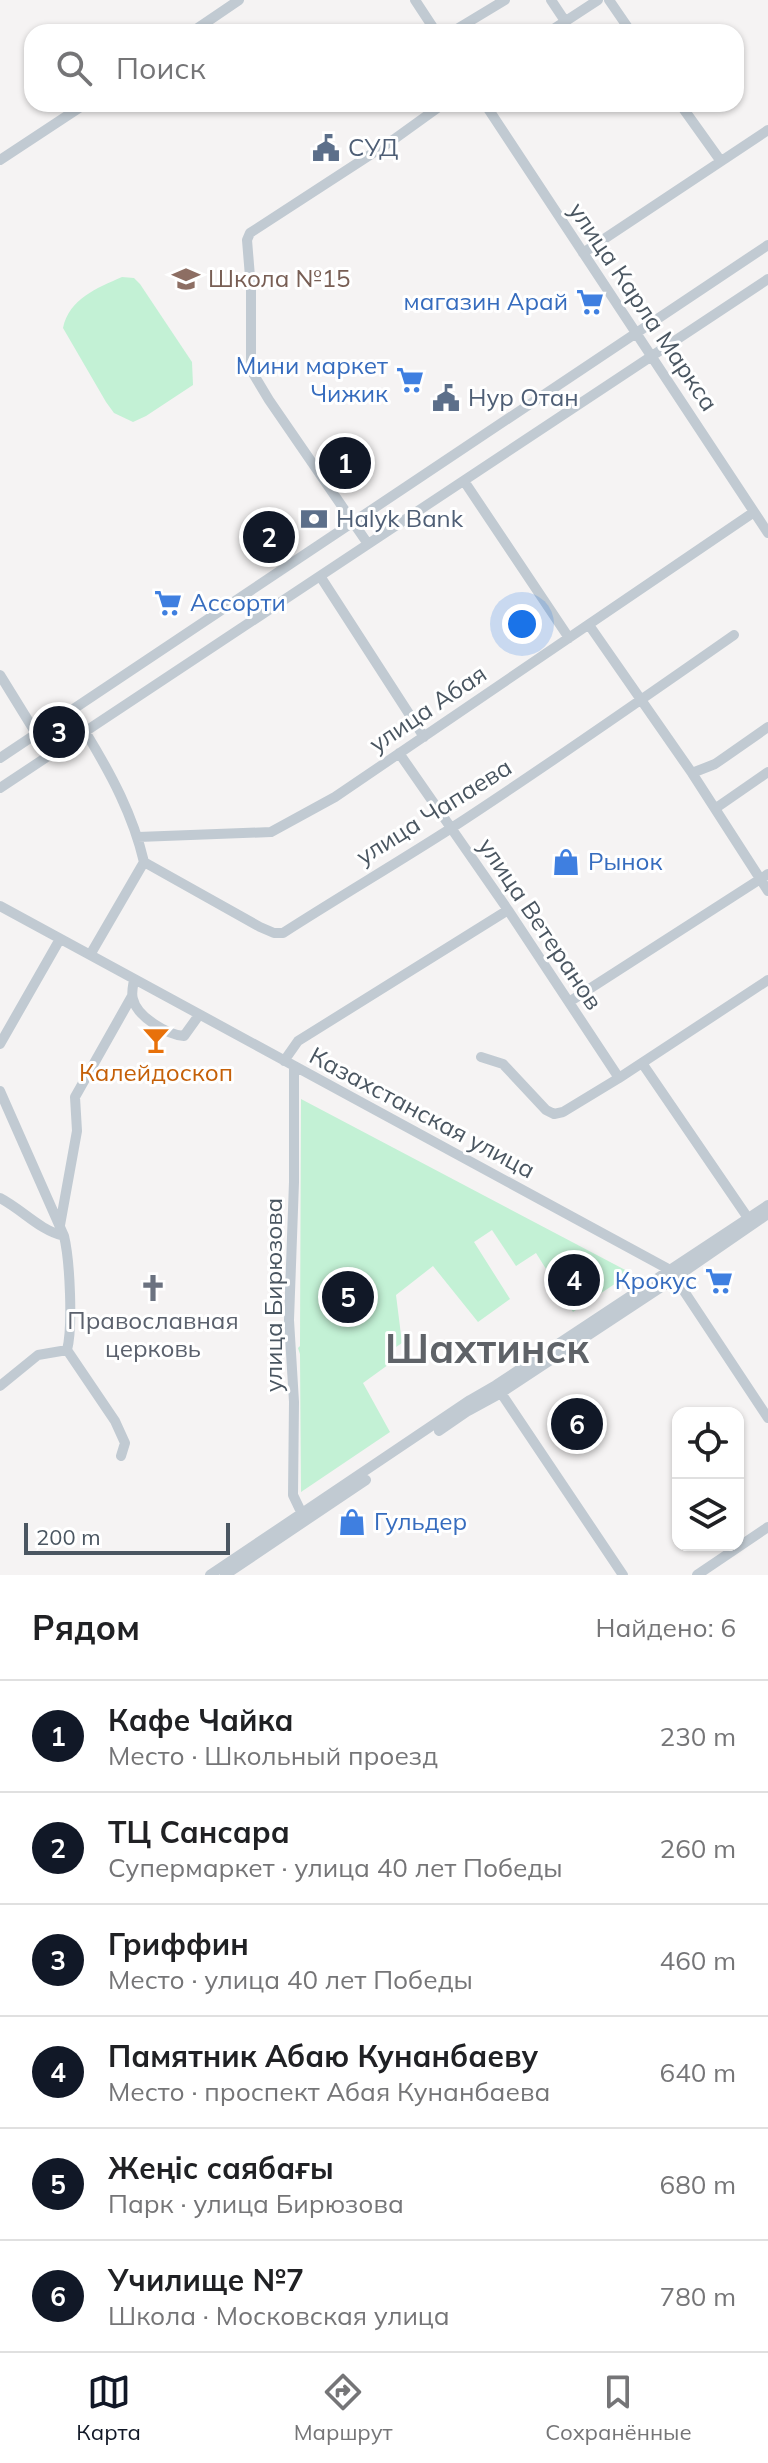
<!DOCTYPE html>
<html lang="ru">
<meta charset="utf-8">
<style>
body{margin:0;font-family:Mulish,sans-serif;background:#f2f2f2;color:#202124}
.controls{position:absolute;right:24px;bottom:24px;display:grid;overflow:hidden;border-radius:16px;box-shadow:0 2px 6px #0004}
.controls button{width:72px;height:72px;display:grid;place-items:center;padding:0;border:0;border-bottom:2px solid #e0e0e0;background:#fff;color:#202124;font:40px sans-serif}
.scale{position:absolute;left:24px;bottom:20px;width:206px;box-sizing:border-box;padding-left:8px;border:4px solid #4a5661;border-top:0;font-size:22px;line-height:28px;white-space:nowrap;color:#4a5661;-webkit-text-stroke:6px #fff;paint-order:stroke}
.you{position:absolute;left:522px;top:624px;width:28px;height:28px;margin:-20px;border:6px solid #fff;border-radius:50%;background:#1a73e8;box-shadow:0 0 0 12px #1a73e833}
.badge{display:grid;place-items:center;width:52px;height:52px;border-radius:50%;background:#111827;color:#fff;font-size:26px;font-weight:700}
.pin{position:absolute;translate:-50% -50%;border:4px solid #fff;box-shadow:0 2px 8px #0006}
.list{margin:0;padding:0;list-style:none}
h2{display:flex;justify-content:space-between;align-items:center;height:104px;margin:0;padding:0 32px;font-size:34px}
h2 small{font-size:26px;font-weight:400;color:#757577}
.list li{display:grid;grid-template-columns:52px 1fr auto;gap:24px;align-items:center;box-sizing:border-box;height:112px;padding:0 32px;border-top:2px solid #e0e0e0}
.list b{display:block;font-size:30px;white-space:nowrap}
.list p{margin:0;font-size:26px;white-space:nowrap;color:#757577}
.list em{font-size:26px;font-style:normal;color:#757577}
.icon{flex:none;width:44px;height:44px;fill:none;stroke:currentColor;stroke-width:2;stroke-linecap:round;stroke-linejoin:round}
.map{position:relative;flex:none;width:768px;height:1575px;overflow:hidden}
.search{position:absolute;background:#fff;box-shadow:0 2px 6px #0004;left:24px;right:24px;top:24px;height:88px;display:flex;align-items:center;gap:20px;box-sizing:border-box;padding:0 28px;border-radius:24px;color:#757577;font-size:30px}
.sheet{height:776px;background:#fff}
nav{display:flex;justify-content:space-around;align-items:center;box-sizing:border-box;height:112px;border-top:2px solid #e0e0e0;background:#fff;font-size:22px;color:#757577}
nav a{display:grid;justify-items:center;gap:4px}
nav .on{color:#111827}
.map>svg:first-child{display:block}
</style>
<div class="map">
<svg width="768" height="1575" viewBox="0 0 768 1575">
<rect width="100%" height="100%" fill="#f5f3f3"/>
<!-- green -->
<path fill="#c3f1d5" d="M122,277L134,278L140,284L192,362L193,385L146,416L133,422L114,413L106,402L63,328C69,299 97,288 122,277Z
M301,1099L631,1273L573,1312L536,1253L516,1266L492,1230L474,1242L510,1299L478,1322L433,1266L396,1295L402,1343L387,1353L392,1362L363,1383L390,1432L301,1492L300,1354L298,1348L300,1346Z"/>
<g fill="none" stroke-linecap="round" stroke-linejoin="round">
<!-- minor -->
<path stroke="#c1cad2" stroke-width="10" d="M415,0L436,32
M551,0L565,21
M609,0L631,32
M192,32L239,0
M452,32L505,0
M549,32L598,0
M485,104L768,533
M680,104L720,160
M0,160L85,104
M583,253L768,130
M464,481L569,638
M368,544L269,400L251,370V289L247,240L250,233L393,140L443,104
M320,576L424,737
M589,625L692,773L768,891
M0,675L50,756
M86,733C111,774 133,815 144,862L90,955
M399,753L508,910L619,1078
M0,758L768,245
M692,773L715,764L768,727
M0,788L768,279
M716,808L768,772
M138,837L271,832L335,797L754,512
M144,862L260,927L274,933H283C339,897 397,863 453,827C548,765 641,700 734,635
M0,906L670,1270L768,1418
M134,980C133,986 131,993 133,999C137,1017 168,1035 184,1036L199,1015
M569,1002L768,874
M0,1044L60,939
M481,1057L503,1064L546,1110L554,1114L563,1112L619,1078L768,980
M284,1061L298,1041L508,910
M642,1063L748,1218
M294,1067V1182L289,1320L294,1402L293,1495L304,1518
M0,1091L64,1236C70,1261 73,1327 67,1350L115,1421L125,1443L121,1456
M0,1198C23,1210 39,1230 64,1236
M60,1225L77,1131L75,1097L132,996
M0,1386L38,1355L67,1350
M499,1390L623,1575
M439,1431L468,1411L501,1393L675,1278L768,1214
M210,1575L470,1400L496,1385L768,1205
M225,1575L366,1480
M697,1575L768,1527"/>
</g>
<!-- icons -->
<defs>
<g id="civic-bare" transform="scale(2.16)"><path d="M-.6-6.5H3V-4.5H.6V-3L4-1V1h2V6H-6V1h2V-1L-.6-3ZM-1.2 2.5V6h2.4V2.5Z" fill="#5c6f8a" stroke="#fff" stroke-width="2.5" paint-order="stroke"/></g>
<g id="school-bare" transform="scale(2.16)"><path d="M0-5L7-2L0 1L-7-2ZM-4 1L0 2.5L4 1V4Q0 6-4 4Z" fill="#8d6e63" stroke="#fff" stroke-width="2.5" paint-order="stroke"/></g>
<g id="supermarket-bare" transform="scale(2.16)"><path d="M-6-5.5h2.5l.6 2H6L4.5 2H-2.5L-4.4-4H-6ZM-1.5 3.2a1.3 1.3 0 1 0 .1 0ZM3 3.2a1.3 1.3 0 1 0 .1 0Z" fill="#3f7fe0" stroke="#fff" stroke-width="2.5" paint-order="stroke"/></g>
<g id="bank-bare" transform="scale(2.16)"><path d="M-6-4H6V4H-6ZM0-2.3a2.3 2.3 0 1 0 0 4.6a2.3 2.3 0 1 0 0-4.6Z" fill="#5c6f8a" stroke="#fff" stroke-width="2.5" paint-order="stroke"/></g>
<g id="shop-bare" transform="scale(2.16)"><path d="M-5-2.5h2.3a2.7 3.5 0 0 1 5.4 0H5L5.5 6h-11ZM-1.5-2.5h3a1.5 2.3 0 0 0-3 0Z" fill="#3f7fe0" stroke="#fff" stroke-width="2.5" paint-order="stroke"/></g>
<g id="bar-bare" transform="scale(2.16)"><path d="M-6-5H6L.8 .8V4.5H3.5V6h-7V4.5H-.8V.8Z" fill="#e8710a" stroke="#fff" stroke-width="2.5" paint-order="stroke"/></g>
<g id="church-bare" transform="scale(2.16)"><path d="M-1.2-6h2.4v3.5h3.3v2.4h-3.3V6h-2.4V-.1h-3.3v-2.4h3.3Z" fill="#6b7280" stroke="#fff" stroke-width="2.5" paint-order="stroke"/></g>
</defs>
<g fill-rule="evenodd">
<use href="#civic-bare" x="326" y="148"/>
<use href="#school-bare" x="186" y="279"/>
<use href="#supermarket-bare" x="590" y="302"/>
<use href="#supermarket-bare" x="410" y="380"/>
<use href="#civic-bare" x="446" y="398"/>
<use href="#bank-bare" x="314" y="519"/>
<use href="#supermarket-bare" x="168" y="603"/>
<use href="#shop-bare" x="566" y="862"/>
<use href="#bar-bare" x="156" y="1040"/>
<use href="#supermarket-bare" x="719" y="1281"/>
<use href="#church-bare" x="153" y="1288"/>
<use href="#shop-bare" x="352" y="1522"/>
</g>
<g text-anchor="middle" stroke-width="6" stroke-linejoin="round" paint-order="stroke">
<!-- service labels -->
<g font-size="24" fill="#4e5e75" stroke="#fff" text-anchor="start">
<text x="348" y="156">СУД</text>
<text x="468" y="406">Нур Отан</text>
<text x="336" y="527">Halyk Bank</text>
</g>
<!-- education labels -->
<g font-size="24" fill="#785e54" stroke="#fff" text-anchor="start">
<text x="208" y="287">Школа №15</text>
</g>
<!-- shop labels -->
<g font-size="24" fill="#366cbe" stroke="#fff" text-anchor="end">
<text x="568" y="310">магазин Арай</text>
<text x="388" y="374">Мини маркет<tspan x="388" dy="28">Чижик</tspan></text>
<text x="190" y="611" text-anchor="start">Ассорти</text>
<text x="588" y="870" text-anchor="start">Рынок</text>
<text x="697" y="1289">Крокус</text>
<text x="374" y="1530" text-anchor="start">Гульдер</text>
</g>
<!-- street labels -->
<g font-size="24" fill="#4a5661" stroke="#fff">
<text transform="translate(643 307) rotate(56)" y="8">улица Карла Маркса</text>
<text transform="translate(428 709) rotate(-34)" y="8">улица Абая</text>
<text transform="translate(434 812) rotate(-32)" y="8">улица Чапаева</text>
<text transform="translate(540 924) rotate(56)" y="8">улица Ветеранов</text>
<text transform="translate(422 1113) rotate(28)" y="8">Казахстанская улица</text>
<text transform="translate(274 1295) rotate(-90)" y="8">улица Бирюзова</text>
</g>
<!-- food labels -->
<g font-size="24" fill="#c56008" stroke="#fff">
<text x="156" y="1081">Калейдоскоп</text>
</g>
<!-- worship labels -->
<g font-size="24" fill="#5b616d" stroke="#fff">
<text x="153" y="1329">Православная<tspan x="153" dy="28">церковь</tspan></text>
</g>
<!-- town labels -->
<g font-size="40" font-weight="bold" fill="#5f6368" stroke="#fff">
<text x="487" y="1363">Шахтинск</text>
</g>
</g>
</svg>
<div class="controls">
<button><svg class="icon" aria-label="locate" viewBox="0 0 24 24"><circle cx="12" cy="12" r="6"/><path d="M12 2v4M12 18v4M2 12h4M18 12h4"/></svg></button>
<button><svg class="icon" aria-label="layers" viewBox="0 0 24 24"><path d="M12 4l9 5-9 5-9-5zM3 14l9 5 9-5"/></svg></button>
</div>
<div class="scale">200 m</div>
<div class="you"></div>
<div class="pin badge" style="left:345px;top:463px">1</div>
<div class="pin badge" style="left:269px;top:537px">2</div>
<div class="pin badge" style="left:59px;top:732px">3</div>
<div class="pin badge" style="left:574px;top:1280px">4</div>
<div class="pin badge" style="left:348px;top:1297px">5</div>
<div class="pin badge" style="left:577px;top:1424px">6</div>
<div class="search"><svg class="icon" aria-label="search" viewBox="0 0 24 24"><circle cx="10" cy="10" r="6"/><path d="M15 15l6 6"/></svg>Поиск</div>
</div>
<section class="sheet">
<h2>Рядом<small>Найдено: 6</small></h2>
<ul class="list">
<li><span class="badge">1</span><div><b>Кафе Чайка</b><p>Место · Школьный проезд</p></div><em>230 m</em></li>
<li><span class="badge">2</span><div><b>ТЦ Сансара</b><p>Супермаркет · улица 40 лет Победы</p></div><em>260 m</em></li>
<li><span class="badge">3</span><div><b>Гриффин</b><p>Место · улица 40 лет Победы</p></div><em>460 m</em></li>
<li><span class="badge">4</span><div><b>Памятник Абаю Кунанбаеву</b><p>Место · проспект Абая Кунанбаева</p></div><em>640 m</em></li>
<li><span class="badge">5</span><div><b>Жеңіс саябағы</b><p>Парк · улица Бирюзова</p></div><em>680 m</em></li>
<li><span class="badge">6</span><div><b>Училище №7</b><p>Школа · Московская улица</p></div><em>780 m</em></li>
</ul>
</section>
<nav>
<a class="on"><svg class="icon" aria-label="map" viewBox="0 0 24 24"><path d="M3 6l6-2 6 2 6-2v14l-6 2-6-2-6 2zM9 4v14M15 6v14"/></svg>Карта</a>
<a><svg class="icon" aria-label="directions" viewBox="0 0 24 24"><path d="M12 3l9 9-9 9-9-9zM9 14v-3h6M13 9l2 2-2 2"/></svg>Маршрут</a>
<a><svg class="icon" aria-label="saved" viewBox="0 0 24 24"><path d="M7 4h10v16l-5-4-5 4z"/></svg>Сохранённые</a>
</nav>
